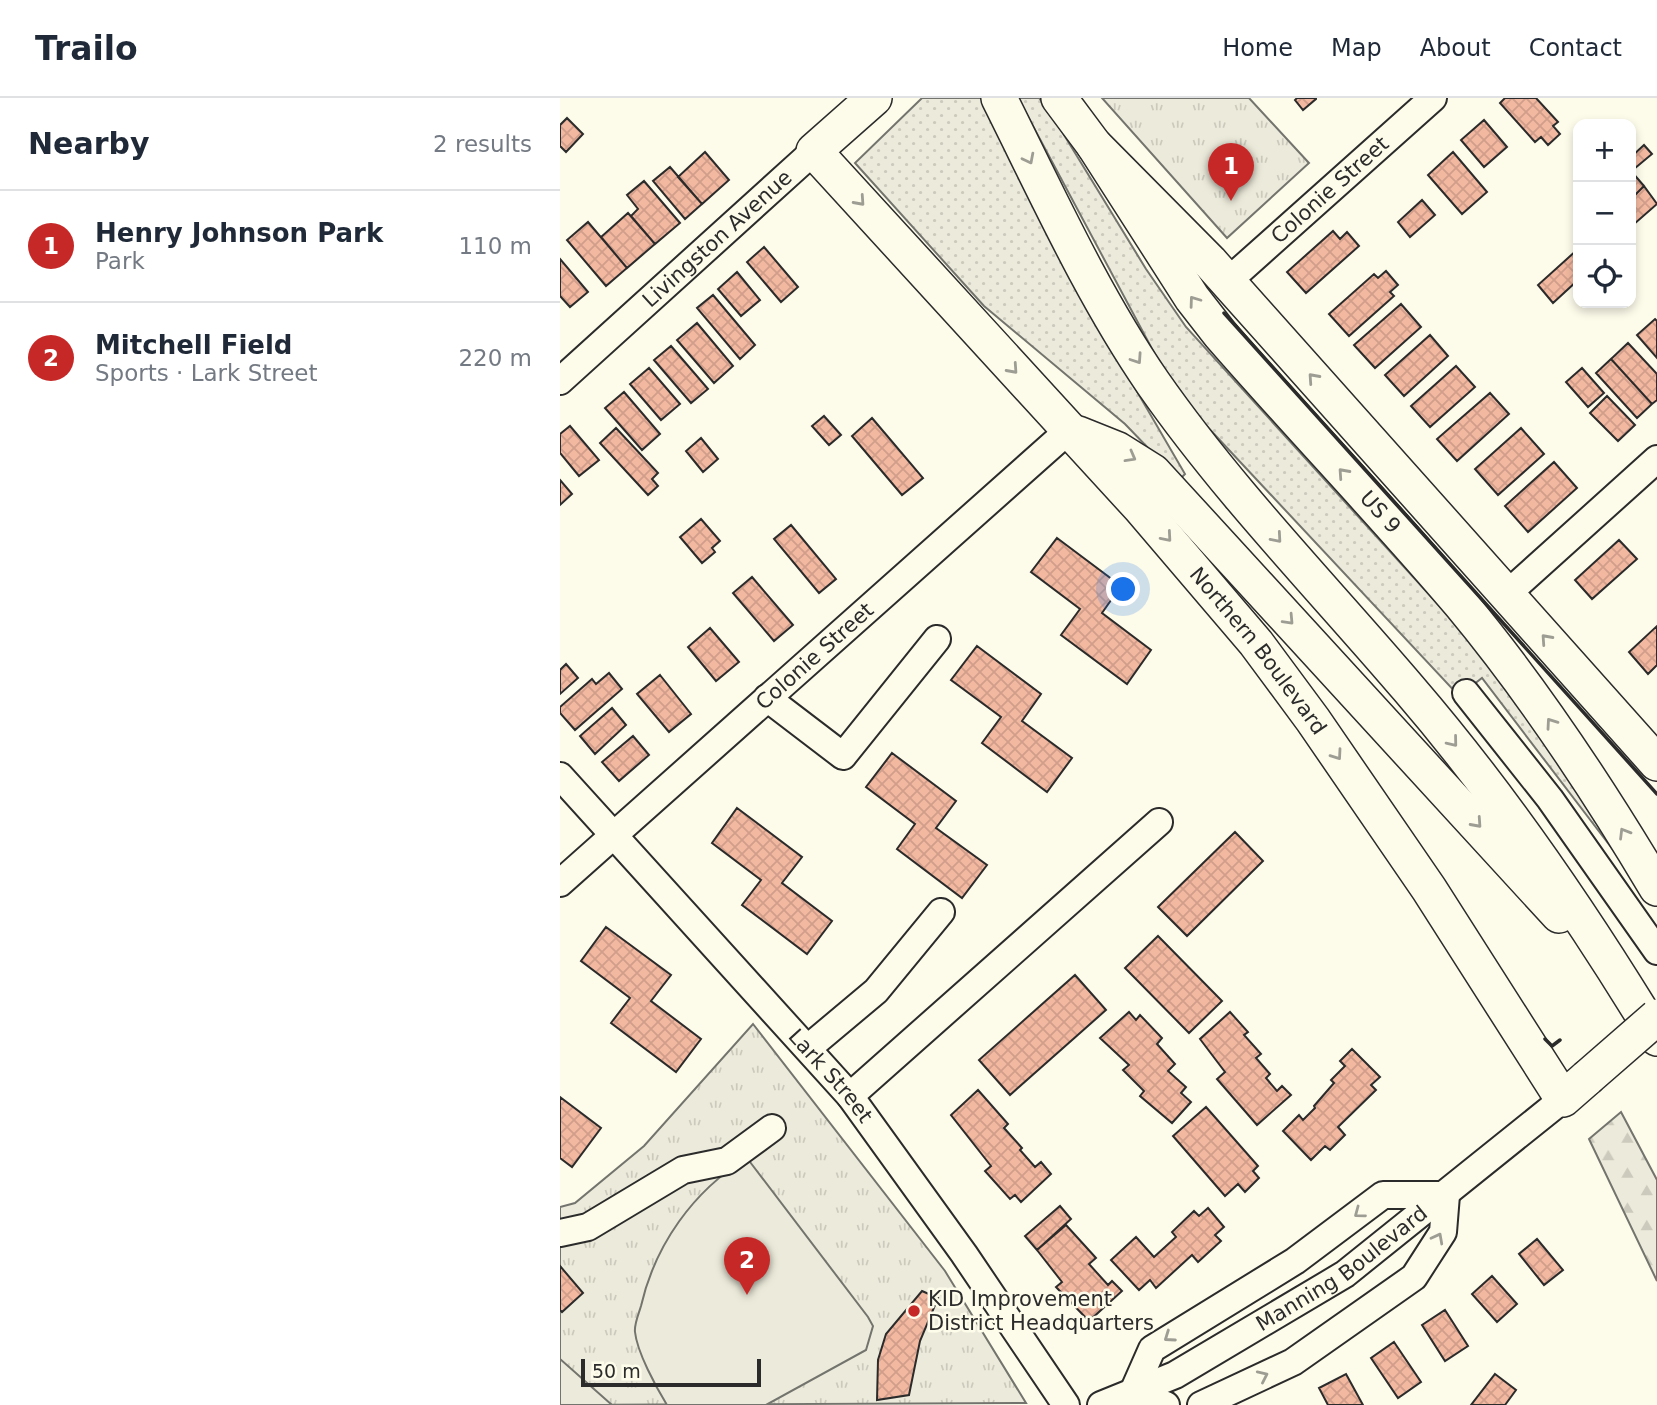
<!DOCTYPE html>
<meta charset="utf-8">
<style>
body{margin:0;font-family:"DejaVu Sans",sans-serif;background:#f6f6f7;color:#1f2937}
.controls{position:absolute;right:21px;top:21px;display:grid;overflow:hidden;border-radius:14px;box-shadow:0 4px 10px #0003}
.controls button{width:63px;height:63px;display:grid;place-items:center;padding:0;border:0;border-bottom:2px solid #e0e1e3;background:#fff;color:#1f2937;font:35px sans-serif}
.scale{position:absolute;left:21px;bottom:18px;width:180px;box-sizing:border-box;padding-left:7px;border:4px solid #2b2b2b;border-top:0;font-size:19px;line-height:24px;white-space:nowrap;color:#2b2b2b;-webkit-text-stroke:5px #fdfbea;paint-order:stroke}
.you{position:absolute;left:564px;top:492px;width:24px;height:24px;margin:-18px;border:5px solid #fff;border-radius:50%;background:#1a73e8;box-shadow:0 0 0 10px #1a73e833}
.badge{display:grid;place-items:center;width:46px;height:46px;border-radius:50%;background:#c62828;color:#fff;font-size:23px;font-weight:700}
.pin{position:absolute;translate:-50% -58px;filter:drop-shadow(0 2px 4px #0008)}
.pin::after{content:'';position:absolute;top:37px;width:24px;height:21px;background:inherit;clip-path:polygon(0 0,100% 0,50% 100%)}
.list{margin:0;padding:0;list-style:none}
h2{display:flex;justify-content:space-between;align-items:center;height:91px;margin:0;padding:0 28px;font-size:30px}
h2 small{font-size:23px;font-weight:400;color:#747a83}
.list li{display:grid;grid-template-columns:46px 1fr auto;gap:21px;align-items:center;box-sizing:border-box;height:112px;padding:0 28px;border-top:2px solid #e0e1e3}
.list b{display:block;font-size:26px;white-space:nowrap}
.list p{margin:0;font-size:23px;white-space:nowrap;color:#747a83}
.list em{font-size:23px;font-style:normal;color:#747a83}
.icon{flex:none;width:38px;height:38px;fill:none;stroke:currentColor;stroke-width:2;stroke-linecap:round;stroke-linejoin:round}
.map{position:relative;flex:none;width:1097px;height:1307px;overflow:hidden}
header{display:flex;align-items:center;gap:42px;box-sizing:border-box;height:98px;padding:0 35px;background:#fff;border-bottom:2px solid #e0e1e3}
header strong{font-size:33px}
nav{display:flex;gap:38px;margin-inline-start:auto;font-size:24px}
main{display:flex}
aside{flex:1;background:#fff}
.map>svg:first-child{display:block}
</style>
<header>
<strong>Trailo</strong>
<nav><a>Home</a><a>Map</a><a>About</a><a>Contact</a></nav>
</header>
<main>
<aside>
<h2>Nearby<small>2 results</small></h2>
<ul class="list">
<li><span class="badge">1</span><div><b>Henry Johnson Park</b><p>Park</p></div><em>110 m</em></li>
<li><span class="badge">2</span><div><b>Mitchell Field</b><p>Sports · Lark Street</p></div><em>220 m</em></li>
</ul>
</aside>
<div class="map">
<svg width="1097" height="1307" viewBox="0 0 1097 1307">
<defs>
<pattern id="grass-dots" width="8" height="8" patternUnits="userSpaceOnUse" patternTransform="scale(1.75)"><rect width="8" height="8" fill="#ecebdb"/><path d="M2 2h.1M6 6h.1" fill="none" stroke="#cbcabc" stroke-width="1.8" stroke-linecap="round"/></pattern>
<pattern id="forest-firs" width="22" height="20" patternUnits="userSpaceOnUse" patternTransform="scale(1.75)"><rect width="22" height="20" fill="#ecebdb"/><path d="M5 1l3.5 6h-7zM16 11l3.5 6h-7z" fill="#cbcabc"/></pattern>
<pattern id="park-tufts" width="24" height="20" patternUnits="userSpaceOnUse" patternTransform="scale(1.75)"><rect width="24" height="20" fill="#ecebdb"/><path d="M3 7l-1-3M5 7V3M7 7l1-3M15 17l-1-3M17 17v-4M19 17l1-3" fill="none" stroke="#cbcabc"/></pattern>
<pattern id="building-cross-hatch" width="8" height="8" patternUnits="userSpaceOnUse" patternTransform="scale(1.75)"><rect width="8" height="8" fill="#f2b8a0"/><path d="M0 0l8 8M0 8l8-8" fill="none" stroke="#d09e8a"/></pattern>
</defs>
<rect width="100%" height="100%" fill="#fdfbea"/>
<!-- grass -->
<path fill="url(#grass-dots)" stroke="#74746e" stroke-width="2" d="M362,0H425L529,211L625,376L619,382L565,326L424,208L295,65Z
M458,0H479L490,14L586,171L626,229L915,547L980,633L1057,757L922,580L899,598L641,322L598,262Z"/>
<!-- forest -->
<path fill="url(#forest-firs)" stroke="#74746e" stroke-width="2" d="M1061,1014L1097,1082V1183L1029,1041Z"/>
<!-- park -->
<path fill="url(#park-tufts)" stroke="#74746e" stroke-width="2" d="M542,0H689L749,65L667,140Z
M193,926L385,1173L466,1305L0,1307V1109L15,1105L84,1048Z"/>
<!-- garden -->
<path fill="#ecebdb" stroke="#74746e" stroke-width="2" d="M187,1060L308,1219L313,1228L306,1252L206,1307H107C96,1289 77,1254 75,1234C74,1226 79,1215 81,1208C95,1147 133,1093 187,1060Z
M0,1261L52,1307H0Z"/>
<!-- building -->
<path fill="url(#building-cross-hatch)" stroke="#2b2b2b" stroke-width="2" d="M737,0H756V1L743,12L735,2Z
M945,0H976L998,24L993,28L1000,36L988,47L981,39L975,44L940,5Z
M7,20L23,36L6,54L0,48V27Z
M924,22L947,49L924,69L901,42Z
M1084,47L1092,56L1074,71L1071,59Z
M145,54L169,82L142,106L118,79Z
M893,54L927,94L902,116L868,77Z
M110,69L142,106L125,121L93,83Z
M1071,73L1084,88L1071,101Z
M84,83L120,125L95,146L71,118L78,111L67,97Z
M1084,88L1097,106L1073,127L1071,101Z
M862,102L875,117L850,139L838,124Z
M68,115L95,146L67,170L41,139Z
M28,124L67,170L46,188L7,142Z
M773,133L780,141L787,134L799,148L746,195L727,174Z
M204,149L238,189L221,204L187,164Z
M1018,151V182L993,205L978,187Z
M0,161L28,194L10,209L0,198Z
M826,173L838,187L830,194L834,198L789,238L769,216L814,176L818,180Z
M177,174L200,202L181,218L158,191Z
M153,197L195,247L180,261L137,210Z
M841,206L861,229L815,270L794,247Z
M1095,221L1097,223V260L1077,237Z
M137,225L173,268L154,285L117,242Z
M870,237L888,258L844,298L825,277Z
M1068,245L1097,276V302L1092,306L1051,261Z
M111,248L148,291L131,305L94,262Z
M1051,261L1092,306L1077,320L1036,275Z
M896,268L915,289L870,329L851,308Z
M89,270L120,306L101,322L70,286Z
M1022,270L1044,295L1028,309L1006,284Z
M64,294L100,336L82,352L45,310Z
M930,295L949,316L897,363L877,341Z
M1047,298L1075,327L1058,343L1030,315Z
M264,318L281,337L269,347L252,328Z
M312,320L363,380L342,397L292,338Z
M10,328L39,362L19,378L0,355V336Z
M56,330L98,375L92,381L98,388L88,397L40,345Z
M961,330L984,356L938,397L915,371Z
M141,340L158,361L143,374L126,353Z
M994,364L1017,390L968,434L945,408Z
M0,382L12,396L0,407Z
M141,421L160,443L152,450L155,454L142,465L120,439Z
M231,427L276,481L259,495L214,441Z
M497,440L561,488L542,515L591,552L567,586L501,537L520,511L471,474Z
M1059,442L1077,461L1032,501L1015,482Z
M192,479L233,527L214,543L173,495Z
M1097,528V567L1088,576L1069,554Z
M150,530L179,564L156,583L128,549Z
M417,548L481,596L462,623L512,660L487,694L422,645L441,619L391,582Z
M6,566L18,580L0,596V572Z
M49,575L62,591L15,632L0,615V609L32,581L36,586Z
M100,577L131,616L109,634L77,596Z
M52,610L66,627L35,656L20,638Z
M73,638L89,657L59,683L42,664Z
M332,655L396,703L376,730L427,767L402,800L337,751L355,726L306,689Z
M177,710L242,759L222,785L272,823L247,856L182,807L201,782L152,745Z
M675,734L703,763L627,838L598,809Z
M46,829L111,877L91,903L141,941L116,974L51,925L70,900L21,863Z
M598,838L662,903L629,935L565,870Z
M515,877L546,912L450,997L419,962Z
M569,914L576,922L580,917L602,940L597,946L615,966L608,973L626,989L621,995L631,1004L612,1025L580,998L584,993L563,972L569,967L540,940Z
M670,914L688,934L684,937L701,956L696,960L710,976L706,980L717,993L722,988L731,997L697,1027L657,981L665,974L640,941Z
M792,951L820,979L811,987L816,992L778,1029L785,1037L770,1052L765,1048L751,1062L723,1033L739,1017L743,1022L755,1010L754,1008L774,985L771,982L785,968L780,963Z
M418,992L448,1026L444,1030L462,1050L460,1052L475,1069L481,1064L491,1076L461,1104L455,1097L450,1101L425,1073L431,1068L391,1017Z
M0,999L41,1030L12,1069L0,1060Z
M646,1009L698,1068L693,1073L699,1080L685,1094L678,1086L665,1098L613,1038Z
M500,1108L511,1121L477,1152L465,1138Z
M648,1110L664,1129L655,1137L661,1143L638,1164L632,1157L596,1190L590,1182L579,1192L551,1162L576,1139L594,1159L616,1139L612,1134L634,1113L639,1118Z
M506,1127L536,1160L529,1166L548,1187L552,1183L562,1193L529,1223L496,1189L502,1184L477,1152Z
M977,1141L1003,1172L984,1187L959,1156Z
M0,1168L23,1195L2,1214L0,1212Z
M932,1178L957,1206L937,1224L912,1196Z
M362,1193L378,1200L360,1243L349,1297L317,1302L318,1262L326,1236Z
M885,1212L908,1248L885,1263L862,1227Z
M834,1244L861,1284L838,1300L811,1260Z
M786,1276L803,1307H768L759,1290Z
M935,1276L956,1292L945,1307H911Z"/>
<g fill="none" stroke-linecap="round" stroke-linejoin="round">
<!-- minor casing -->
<g stroke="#2b2b2b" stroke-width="30">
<g id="minor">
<path id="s1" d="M667,184L873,0"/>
<path id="s2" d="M0,283L254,53"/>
<path d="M946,497L1097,361"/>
<path d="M906,595L990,701L1097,853"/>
<path d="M207,600L283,658L377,541"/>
<path id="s3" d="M0,678L290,998L404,1156L506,1307"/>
<path id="s4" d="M0,785L509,332"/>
<path d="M248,950L316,893L381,814"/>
<path d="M290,998L599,724"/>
<path d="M0,1135L28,1129L123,1072L167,1063L212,1030"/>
<path id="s5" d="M541,1307L615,1277L785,1176L1003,1001"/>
<path d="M606,1307L573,1294L592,1251L735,1163L823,1097H886L883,1134L854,1179L733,1264L641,1307"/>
</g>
</g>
<!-- major casing -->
<g stroke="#2b2b2b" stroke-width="38">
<g id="major">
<path id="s6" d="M314,0L254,53L580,409L696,545L753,622L869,791L1003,1001L1027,980"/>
<path d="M439,0C487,96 532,196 593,285C669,394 763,490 849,591C942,699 1023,818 1097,940"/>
<path d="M499,0L534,47L650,164L1097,665"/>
<path id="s7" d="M534,47L632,200L660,236C739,327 823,414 901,506C975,595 1038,691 1097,790"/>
<path d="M518,336L558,352L593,374L999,817"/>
</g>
</g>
<!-- minor -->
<use href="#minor" stroke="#fdfbea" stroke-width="26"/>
<!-- major -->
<use href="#major" stroke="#fdfbea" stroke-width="35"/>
<!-- major-bridge casing -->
<g stroke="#2b2b2b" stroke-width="38" stroke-linecap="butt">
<path id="major-bridge" d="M1027,980L1097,919"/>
</g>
<!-- major-bridge -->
<use href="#major-bridge" stroke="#fdfbea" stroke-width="35"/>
<!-- wall -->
<path stroke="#2b2b2b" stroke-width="3.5" d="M664,215L1097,696
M985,941L992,948L1000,942"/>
</g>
<!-- one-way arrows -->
<defs><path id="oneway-chevron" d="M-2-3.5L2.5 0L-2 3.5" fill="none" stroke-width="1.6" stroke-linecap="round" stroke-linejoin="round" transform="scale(1.75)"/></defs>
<g stroke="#9e9d94">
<use href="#oneway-chevron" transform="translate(469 61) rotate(63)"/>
<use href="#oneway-chevron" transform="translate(300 103) rotate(48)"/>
<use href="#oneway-chevron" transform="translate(634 203) rotate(-126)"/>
<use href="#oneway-chevron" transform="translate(577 261) rotate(56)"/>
<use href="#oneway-chevron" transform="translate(453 271) rotate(48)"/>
<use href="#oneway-chevron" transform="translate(753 280) rotate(-132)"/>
<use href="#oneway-chevron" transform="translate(571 359) rotate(29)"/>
<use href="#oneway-chevron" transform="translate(783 375) rotate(-132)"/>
<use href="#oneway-chevron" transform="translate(607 439) rotate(49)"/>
<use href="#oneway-chevron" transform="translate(717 440) rotate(49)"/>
<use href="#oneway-chevron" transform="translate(729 522) rotate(47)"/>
<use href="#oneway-chevron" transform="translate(986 541) rotate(-132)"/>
<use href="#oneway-chevron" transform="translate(991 625) rotate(-125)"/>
<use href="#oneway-chevron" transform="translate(893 644) rotate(51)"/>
<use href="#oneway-chevron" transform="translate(777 657) rotate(55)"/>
<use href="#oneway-chevron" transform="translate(917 725) rotate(48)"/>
<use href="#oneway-chevron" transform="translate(1064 735) rotate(-121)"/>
<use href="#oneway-chevron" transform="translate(799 1115) rotate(143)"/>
<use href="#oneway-chevron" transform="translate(878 1140) rotate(-62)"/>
<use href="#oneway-chevron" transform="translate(609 1239) rotate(145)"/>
<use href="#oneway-chevron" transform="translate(703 1278) rotate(-25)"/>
</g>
<!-- markers -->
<circle fill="#c62828" stroke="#fdfbea" stroke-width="2.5" cx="354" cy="1213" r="7"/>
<g text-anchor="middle" stroke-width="5" stroke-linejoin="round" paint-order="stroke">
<!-- street labels -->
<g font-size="21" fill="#2b2b2b" stroke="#fdfbea">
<text dy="7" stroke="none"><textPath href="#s1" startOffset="138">Colonie Street</textPath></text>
<text dy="7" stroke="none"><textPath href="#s2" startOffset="212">Livingston Avenue</textPath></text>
<text dy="7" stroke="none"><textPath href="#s7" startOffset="467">US 9</textPath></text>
<text dy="7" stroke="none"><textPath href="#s6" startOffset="749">Northern Boulevard</textPath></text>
<text dy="7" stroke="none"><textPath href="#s4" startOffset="341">Colonie Street</textPath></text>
<text dy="7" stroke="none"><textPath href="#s3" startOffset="404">Lark Street</textPath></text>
<text dy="7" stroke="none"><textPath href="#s5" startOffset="278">Manning Boulevard</textPath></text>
</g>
<!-- poi labels -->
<g font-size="21" fill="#2b2b2b" stroke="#fdfbea" text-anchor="start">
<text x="368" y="1208">KID Improvement<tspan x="368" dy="24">District Headquarters</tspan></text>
</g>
</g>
</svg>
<div class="controls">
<button>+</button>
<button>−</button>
<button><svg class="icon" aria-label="locate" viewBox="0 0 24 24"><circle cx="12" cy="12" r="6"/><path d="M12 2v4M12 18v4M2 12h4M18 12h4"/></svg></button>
</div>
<div class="scale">50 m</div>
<div class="you"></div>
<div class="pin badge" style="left:671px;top:103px">1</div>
<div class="pin badge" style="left:187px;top:1197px">2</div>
</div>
</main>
